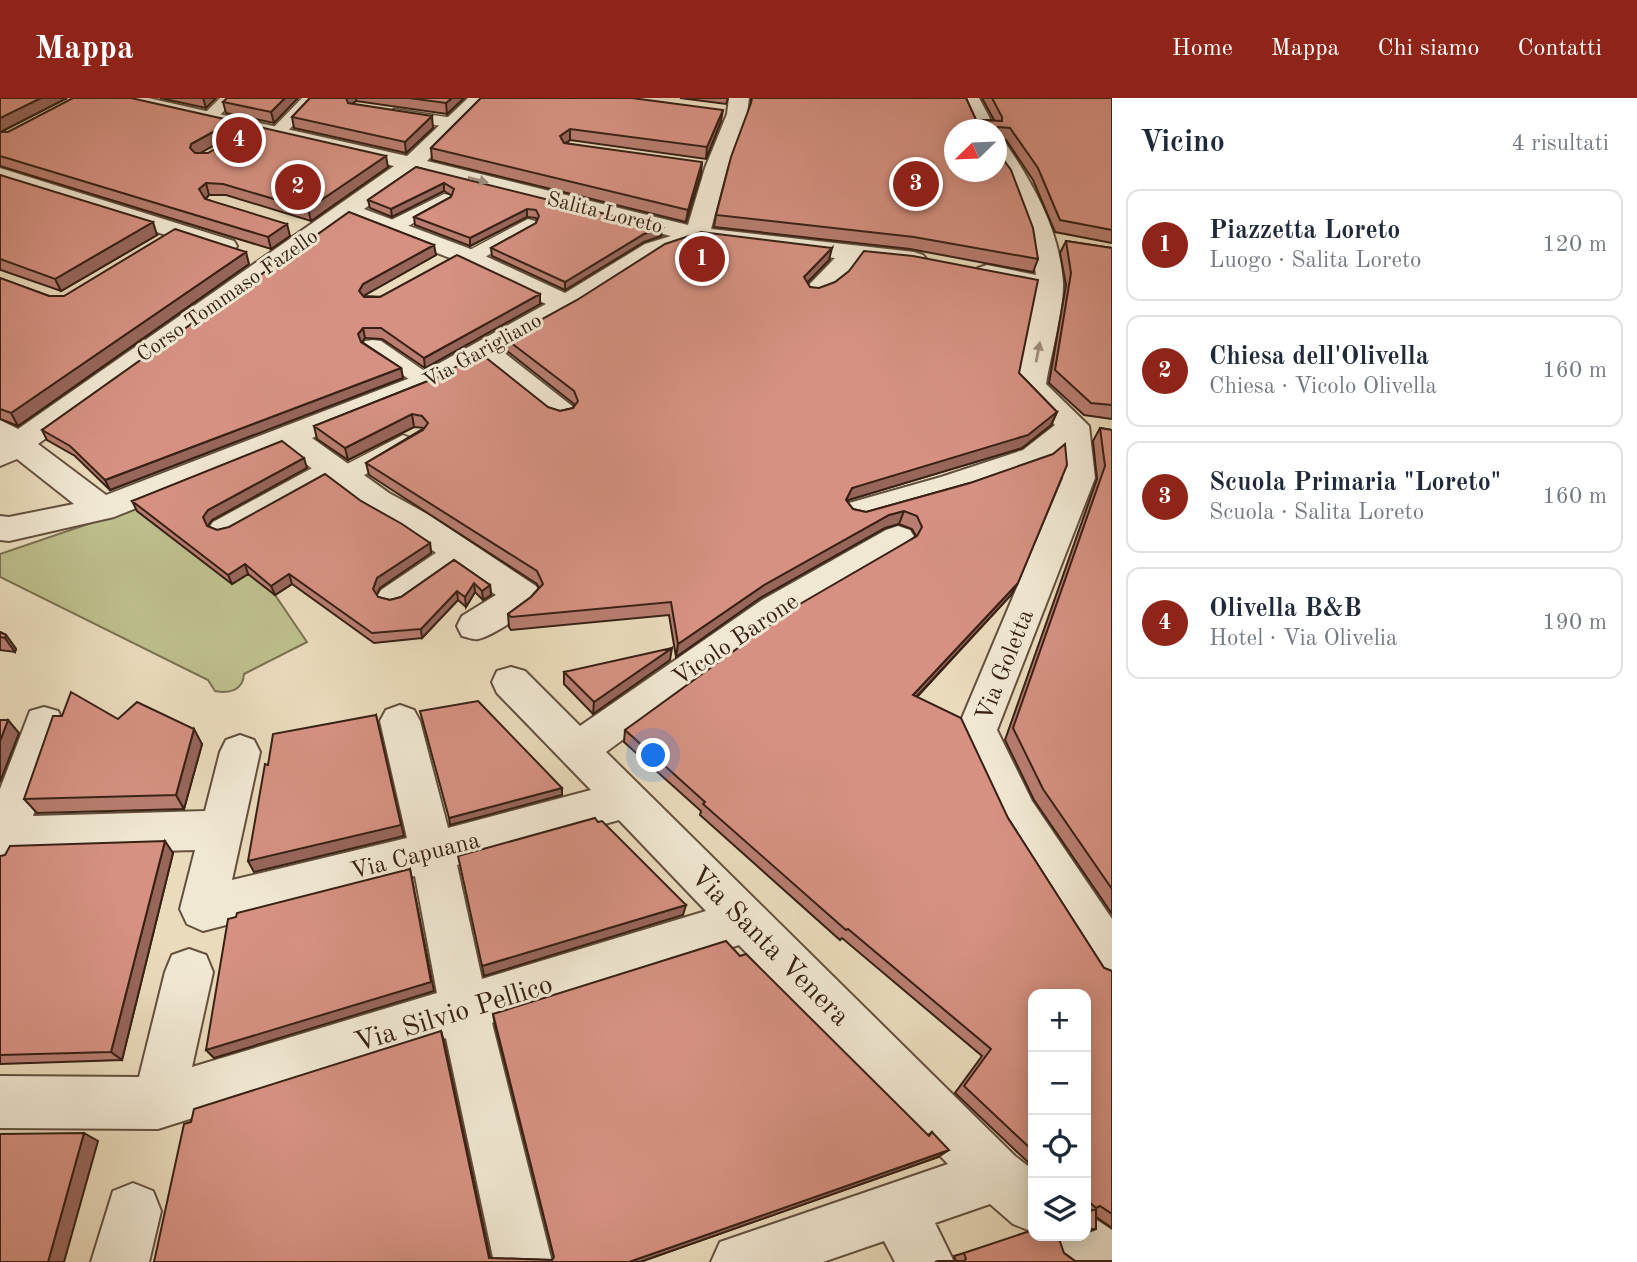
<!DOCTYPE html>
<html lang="it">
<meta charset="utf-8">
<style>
body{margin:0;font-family:"Old Standard TT",serif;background:#f6f6f7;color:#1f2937}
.controls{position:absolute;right:21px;bottom:21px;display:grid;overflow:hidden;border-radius:14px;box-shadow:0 4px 18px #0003}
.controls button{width:63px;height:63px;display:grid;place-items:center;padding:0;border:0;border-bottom:2px solid #e0e1e3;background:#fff;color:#1f2937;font:35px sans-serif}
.compass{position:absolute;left:944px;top:21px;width:63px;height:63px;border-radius:50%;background:#fff;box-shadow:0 4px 18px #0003;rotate:247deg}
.you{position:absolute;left:654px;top:658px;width:24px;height:24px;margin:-18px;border:5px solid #fff;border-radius:50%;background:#1a73e8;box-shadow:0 0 0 10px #1a73e833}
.badge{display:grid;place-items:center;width:46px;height:46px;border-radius:50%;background:#8f2418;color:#fff;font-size:23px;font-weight:700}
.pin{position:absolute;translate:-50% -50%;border:4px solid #fff;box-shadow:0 2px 7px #0006}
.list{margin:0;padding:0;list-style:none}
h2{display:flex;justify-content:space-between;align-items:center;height:91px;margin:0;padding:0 28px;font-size:30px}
h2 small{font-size:23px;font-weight:400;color:#747a83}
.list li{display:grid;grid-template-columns:46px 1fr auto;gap:21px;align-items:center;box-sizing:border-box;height:112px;margin:0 14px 14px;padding:0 14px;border:2px solid #e0e1e3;border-radius:14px}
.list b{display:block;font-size:26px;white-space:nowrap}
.list p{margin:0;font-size:23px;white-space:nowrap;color:#747a83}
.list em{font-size:23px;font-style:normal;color:#747a83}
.icon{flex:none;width:38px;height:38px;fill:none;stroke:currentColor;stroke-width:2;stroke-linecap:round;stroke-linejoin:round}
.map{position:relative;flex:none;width:1112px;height:1164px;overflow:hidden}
header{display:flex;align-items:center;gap:42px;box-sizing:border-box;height:98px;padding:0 35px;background:#8f2418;color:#fff}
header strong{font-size:33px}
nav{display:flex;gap:38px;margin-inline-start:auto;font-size:24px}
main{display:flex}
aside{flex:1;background:#fff}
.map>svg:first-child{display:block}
</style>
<header>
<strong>Mappa</strong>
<nav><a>Home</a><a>Mappa</a><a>Chi siamo</a><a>Contatti</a></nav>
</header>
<main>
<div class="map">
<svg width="1112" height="1164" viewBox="0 0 1112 1164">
<rect width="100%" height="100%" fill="#eadbbc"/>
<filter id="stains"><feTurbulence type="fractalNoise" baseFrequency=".00286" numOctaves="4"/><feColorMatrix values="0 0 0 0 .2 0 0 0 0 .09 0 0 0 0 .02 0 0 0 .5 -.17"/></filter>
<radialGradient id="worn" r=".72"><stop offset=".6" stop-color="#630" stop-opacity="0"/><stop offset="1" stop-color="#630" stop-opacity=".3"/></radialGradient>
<!-- green -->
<path fill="#bdbe8c" stroke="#7a7050" stroke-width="2" d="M135,410L247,473L275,497L307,544L244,576C243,592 230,596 215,593L208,582L0,479V456Z"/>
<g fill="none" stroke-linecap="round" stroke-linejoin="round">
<!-- service casing -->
<g stroke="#64503e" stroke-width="3">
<path id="service" d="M220,0H237L214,23H202L200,20Z
M302,0H319L283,38H271L269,35L271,32Z
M394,11L453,20L461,25L453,30L388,19L386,16Z
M444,96L450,97L453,101L450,105L399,133H385L383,129L385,125Z
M528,121L535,123L537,127L535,131L476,164L469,166L459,160L462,156Z
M373,242L381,243L439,283L436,288H420L365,253L362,248L365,243Z
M403,337L411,340L415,345L411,350L354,383L345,385L334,379L231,436L222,439L213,436L209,430L213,424L325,363L334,361L345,367Z
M458,444L467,446L471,453L467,460L401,506L391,509L381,506L377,499L381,492L449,446Z"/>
</g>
<!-- minor casing -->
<g stroke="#64503e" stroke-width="4">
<path id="minor" d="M112,0H148L407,58L468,0H489L427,63L688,127L705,70L727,16L729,0H749L747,16L727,70L711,131L914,154L923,157L927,162L923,167L914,170L859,163C848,181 830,204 807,199L803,193L835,160L699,144L663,156L575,212L502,253L572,308L576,314L572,320L561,323L550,320L481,265L438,289L312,340L389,395L429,417L536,488L541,497C533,511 494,538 478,541C473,542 467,539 462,538L457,528L462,518L496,497L405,433L365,411L285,350L114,419L9,443L0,442V418L9,419L74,406L17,361L0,368V322L18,331L394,68L122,6L115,4ZM416,74L671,138L645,146L565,195L468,150L364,111ZM350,121L450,160L546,206L418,277L106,397L38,346Z
M959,0H979L996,32H975Z
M996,42L1004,43C1033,85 1060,133 1063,185C1064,210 1050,260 1046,286L1089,328L1095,380L997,632L1032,703L1112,821V885L1095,878L1002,729L957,632L1063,380L1061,354L1045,366L963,395L861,424L849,421L844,413L849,405L941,379L1023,352L1055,327L1016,288L1036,192L978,180L974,175L978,170L987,167L1036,177L1031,142L1009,83L996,65Z
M0,70L234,143L237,148L234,153L225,155L216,153L0,84Z
M898,428L910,432L915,440L910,448L788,520L606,654L1015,1058L1033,1072V1134L1013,1126L990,1106L935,1125L954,1164H895L884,1143L823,1164H711L720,1144L948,1066L739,847L492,925L552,1164H494L446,940L158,1031L0,1030V978L139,979L165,874L172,857L189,851L206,857L213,874L192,969L437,895L415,778L203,833L187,826L180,811L195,752L20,757L16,766L0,772V691L30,613L44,609L58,613L64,625L33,718L205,713L220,654L226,642L240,637L254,642L260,654L232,782L407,740L380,623L386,612L400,607L414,612L420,623L448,730L591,692L497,595L492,584L497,573L511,569L525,573L580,628L762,502L886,432ZM619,722L706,813L482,881L457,767Z
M133,1085L153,1093L161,1113L149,1164H91L113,1093Z
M1086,1115L1112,1132V1164H1062L1054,1158L1046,1138H1086Z"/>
</g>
<!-- service -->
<use href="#service" fill="#f1e8d3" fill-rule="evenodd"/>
<!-- minor -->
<use href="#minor" fill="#f1e8d3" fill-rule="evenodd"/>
</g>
<!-- wall -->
<path fill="#b87d70" stroke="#382114" stroke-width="2" d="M0,0H67L1,34L236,35L200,55L388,69L311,123L226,97H209L206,101L290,138L271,151L0,68Z
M160,0H216L206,10Z
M298,0L274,25L226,15L223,4Z
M310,0H464L447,16L356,3L352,6L433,30L406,55L294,30L292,19Z
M481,0L721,23L706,61L570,42L566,45L701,76L686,124L432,62L431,50Z
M680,0H728L726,6Z
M751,0H966L976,22H994L982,0H1112V145L1055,134L1033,82L1006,42L998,40L997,53L1038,161L1033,174L910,151L714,129L716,117L751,6Z
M416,69L661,138L644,144L565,192L492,158L491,150L536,125L537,123L536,120L527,119L470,148L415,127L414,119L451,99L452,98L444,93L392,119L370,110L368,102Z
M0,77L157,137L61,193L1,172H0Z
M1066,143L1112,150V321L1084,317L1049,285L1066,187L1060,155Z
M436,157L365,197L364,198L540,206L425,270L382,241L365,240L362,244L401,270L403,280L110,392L75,358L47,342L42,332Z
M829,162L807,185L810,189L1019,275L1057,314L1051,327L1022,350L848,402L847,404L853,411L866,414L970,385L1011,497L917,599L1008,720L1104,870L1112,873V1130L1096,1119V1131L1086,1135V896H1033V1069L955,995L982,958L842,840L840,842L700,717L701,713L624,644L625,632L916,438L912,431L899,426L885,430L760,500L676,559L669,517L511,532L509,529L508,516L531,499L539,490L537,486L369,377L366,365L424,330L414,329L348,362L317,341L314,328L438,279L560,313L573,310L574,308V306L507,253L506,241Z
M249,166L18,328L0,321V180L49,198H64Z
M1100,330L1112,332V816L1034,702L1005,642L1097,381L1093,343Z
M307,370L212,422L207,428L217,432L361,403L430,445L431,455L380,490L376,496L378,499L390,502L401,499L454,462L490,487L491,497L483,502L475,494L466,509L458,502L422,540L374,545L292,486L275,497L248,476L232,486L137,413L132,403Z
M0,534L6,537L16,551L15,554L0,552Z
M670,562L593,616L564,586V574Z
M118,621L202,646L184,711L37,715L24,701Z
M173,755L122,962L0,966V758Z
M493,916L928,1037L932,1034L938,1059L640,1164H154L441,933L490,1160L552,1162L554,1160L495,927Z
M964,1155H1064L1075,1163H956L954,1158Z"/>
<!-- shaded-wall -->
<path fill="#96665b" stroke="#382114" stroke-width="2" d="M41,0H67L0,34V20Z
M203,0H216L206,10Z
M285,0H298L274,25L271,14Z
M345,0H356V3L347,9Z
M452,0H464L447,16L446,5Z
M723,12L721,23L706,61L707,49Z
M432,18L433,30L406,55L405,44Z
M233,23L236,35L195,58L190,50L191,46Z
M570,31V42L559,49L560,38Z
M386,58L388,69L311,123L308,111Z
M702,64L701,76L686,124L688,112Z
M206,85L209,97L203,103L199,91Z
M444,85V93L392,119L391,111Z
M527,111V119L470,148V140Z
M153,124L157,137L61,193L55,181Z
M287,126L290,138L271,151L268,139Z
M662,130L661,138L644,144L565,192V184L644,136Z
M434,147L436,157L365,197L360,203L359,193L363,186Z
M832,150L829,162L801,191L804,179Z
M246,154L249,166L18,328L11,315Z
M540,196V206L425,270L424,260Z
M363,230L365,240L360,247L358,236Z
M401,270L403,280L110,392L105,382Z
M1057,314L1051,327L1022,350L848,402L842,414L846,402L852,390Z
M412,316L414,329L348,362L345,350Z
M304,360L307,370L212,422L207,429L203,419L208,412Z
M904,413L899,426L885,430L760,500L676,559L678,546L764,487L889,417Z
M430,445L431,455L380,490L375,500L373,491L377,480Z
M245,466L248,476L232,486L228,477Z
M289,476L292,486L275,497L271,488Z
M474,485L475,494L466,509L465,499Z
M1018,485L1011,497L907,609L913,597Z
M490,487L491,497L483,502L482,493Z
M457,493L458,502L422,540L421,531Z
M6,537L16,551L15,554L5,540Z
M672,550L670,562L593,616L594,604Z
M376,617L404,738L254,774L248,763Z
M8,622L19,635L0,684V643Z
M194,631L202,646L184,711L176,697Z
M562,690V697L450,727L449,720Z
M165,743L173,755L122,962L111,954Z
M410,771L434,893L214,960L206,952Z
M686,807L683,817L484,878L482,868Z
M441,933L444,943L491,1164L489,1160Z
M84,1035L98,1043L64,1164H48Z
M949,1052L938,1059L640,1164H629Z"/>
<!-- building -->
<path fill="#d69182" stroke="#382114" stroke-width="2" fill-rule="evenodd" d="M0,0H41L0,20Z
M73,0H131L233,23L191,46L190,50L195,55H208L255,28L386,58L308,111L223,86L206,85L199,91L205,101L287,126L268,139L0,58V34H8Z
M227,0H285L271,14L223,4Z
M310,0H346L348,5L432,18L405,44L292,19Z
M409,0H452L446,5Z
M481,0H632L723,12L707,49L570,31L560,38L564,45L702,64L688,112L431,50Z
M752,0H966L976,22L1002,23V19L992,0H1112V132L1060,122L1038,70L1010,30L998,29L997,53L1011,72L1033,130L1038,161L914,139L716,117L731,59L751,5ZM955,32H997V74H955Z
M416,69L662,130L644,136L565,184L491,150L536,125L539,118L536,112L527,111L470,140L414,119L451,99L454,91L444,85L391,111L368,102Z
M0,77L153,124L55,181L0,161Z
M349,114L434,147L363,186L359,193L364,199H380L457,157L540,196L424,260L381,230H363L358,236L361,244L401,270L105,382L70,348L42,332Z
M175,131L246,154L11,315L0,311V180L49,198H64Z
M701,134L832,150L804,179L810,189L819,190L835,184L849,173L864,153L913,158L1038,182L1019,275L1057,314L1028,337L852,390L846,402L853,411L866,414L970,385L1053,356L1065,346L1067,367L1018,485L913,597L961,620L1008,720L1104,870L1112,873V1116L1100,1108L1096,1110L1086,1101V896H1033V1053L964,988L991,951L848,831L846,832L703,706L705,704L625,632L793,510L917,438L922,429L917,418L904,413L889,417L764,487L678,546L671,504L511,519L508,516L531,499L543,486L537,473L366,365L423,332L428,325L422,318L412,316L345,350L314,328L438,279L480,255L548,309L560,313L573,310L578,303L574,293L506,241L577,202L665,146Z
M1066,143L1112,150V307L1091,305L1055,272L1071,175Z
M1100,330L1112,332V791L1043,691L1013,630L1105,368Z
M282,343L304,360L208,412L203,419L207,428L217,432L229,429L325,376L361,403L402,426L430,445L377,480L373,491L378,499L390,502L401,499L454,462L490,487L482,493L474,485L465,499L457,493L421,531L372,535L289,476L271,488L245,466L228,477L132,403Z
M0,534L6,537L5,540L0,539Z
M672,550L594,604L564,574Z
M71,594L118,621L137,604L194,631L176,697L24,701L53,618H62Z
M478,603L562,690L449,720L420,613Z
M376,617L401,727L248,763L265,666L268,667L273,636Z
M0,622H8L0,643Z
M595,720L598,724L602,723L686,807L482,868L458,758Z
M165,743L111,954L0,957V758L5,757L10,748Z
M410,771L431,884L206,952L228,821L236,819L237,815Z
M726,843L740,858L746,856L929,1038L932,1034L949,1052L629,1164H154L184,1026L191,1024L194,1011L441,933L489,1160L552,1162L554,1159L493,916Z
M84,1035L48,1164H0V1036Z
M1096,1111V1131H1086V1114Z
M1033,1132V1138H1058L1064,1155L1075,1163H1112V1164H935L938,1163H964L966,1161L964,1155Z"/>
<!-- one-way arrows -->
<defs><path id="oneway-solid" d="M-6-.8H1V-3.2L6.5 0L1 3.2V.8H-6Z" transform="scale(1.75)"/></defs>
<g fill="#9e8e7d">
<use href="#oneway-solid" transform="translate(478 82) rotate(14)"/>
<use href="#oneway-solid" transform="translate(1038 254) rotate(-79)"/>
</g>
<g text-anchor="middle" stroke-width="6" stroke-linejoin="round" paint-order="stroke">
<!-- far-street labels -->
<g font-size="21" fill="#382114" stroke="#f1e8d3">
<text transform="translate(605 114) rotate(14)" y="7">Salita Loreto</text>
<text transform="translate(227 197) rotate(-35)" y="7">Corso Tommaso Fazello</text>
<text transform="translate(482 252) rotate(-29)" y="7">Via Garigliano</text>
</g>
<!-- street labels -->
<g font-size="24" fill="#382114" stroke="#f1e8d3">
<text transform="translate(735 541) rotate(-34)" y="8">Vicolo Barone</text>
<text transform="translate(1004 567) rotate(-68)" y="8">Via Goletta</text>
<text transform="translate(415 757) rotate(-14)" y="8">Via Capuana</text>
</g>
<!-- near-street labels -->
<g font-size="28" fill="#382114" stroke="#f1e8d3">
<text transform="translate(771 847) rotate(45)" y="10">Via Santa Venera</text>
<text transform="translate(453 914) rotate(-17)" y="10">Via Silvio Pellico</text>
</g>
</g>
<rect width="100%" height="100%" filter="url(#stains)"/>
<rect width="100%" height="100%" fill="url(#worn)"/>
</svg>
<div class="controls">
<button>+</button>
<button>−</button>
<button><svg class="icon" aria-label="locate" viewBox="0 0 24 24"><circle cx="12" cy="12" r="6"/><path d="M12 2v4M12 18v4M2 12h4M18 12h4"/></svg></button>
<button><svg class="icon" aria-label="layers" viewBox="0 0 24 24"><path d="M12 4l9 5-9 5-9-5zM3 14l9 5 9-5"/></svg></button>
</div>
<svg class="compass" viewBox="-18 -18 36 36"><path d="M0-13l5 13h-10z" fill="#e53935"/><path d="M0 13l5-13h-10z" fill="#747a83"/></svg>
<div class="you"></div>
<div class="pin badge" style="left:702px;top:161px">1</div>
<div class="pin badge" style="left:298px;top:89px">2</div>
<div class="pin badge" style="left:916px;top:86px">3</div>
<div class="pin badge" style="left:239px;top:42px">4</div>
</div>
<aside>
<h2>Vicino<small>4 risultati</small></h2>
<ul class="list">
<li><span class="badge">1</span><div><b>Piazzetta Loreto</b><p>Luogo · Salita Loreto</p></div><em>120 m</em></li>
<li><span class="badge">2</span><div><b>Chiesa dell'Olivella</b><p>Chiesa · Vicolo Olivella</p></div><em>160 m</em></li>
<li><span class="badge">3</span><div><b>Scuola Primaria &quot;Loreto&quot;</b><p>Scuola · Salita Loreto</p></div><em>160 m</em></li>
<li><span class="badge">4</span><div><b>Olivella B&amp;B</b><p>Hotel · Via Olivelia</p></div><em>190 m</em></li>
</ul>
</aside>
</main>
